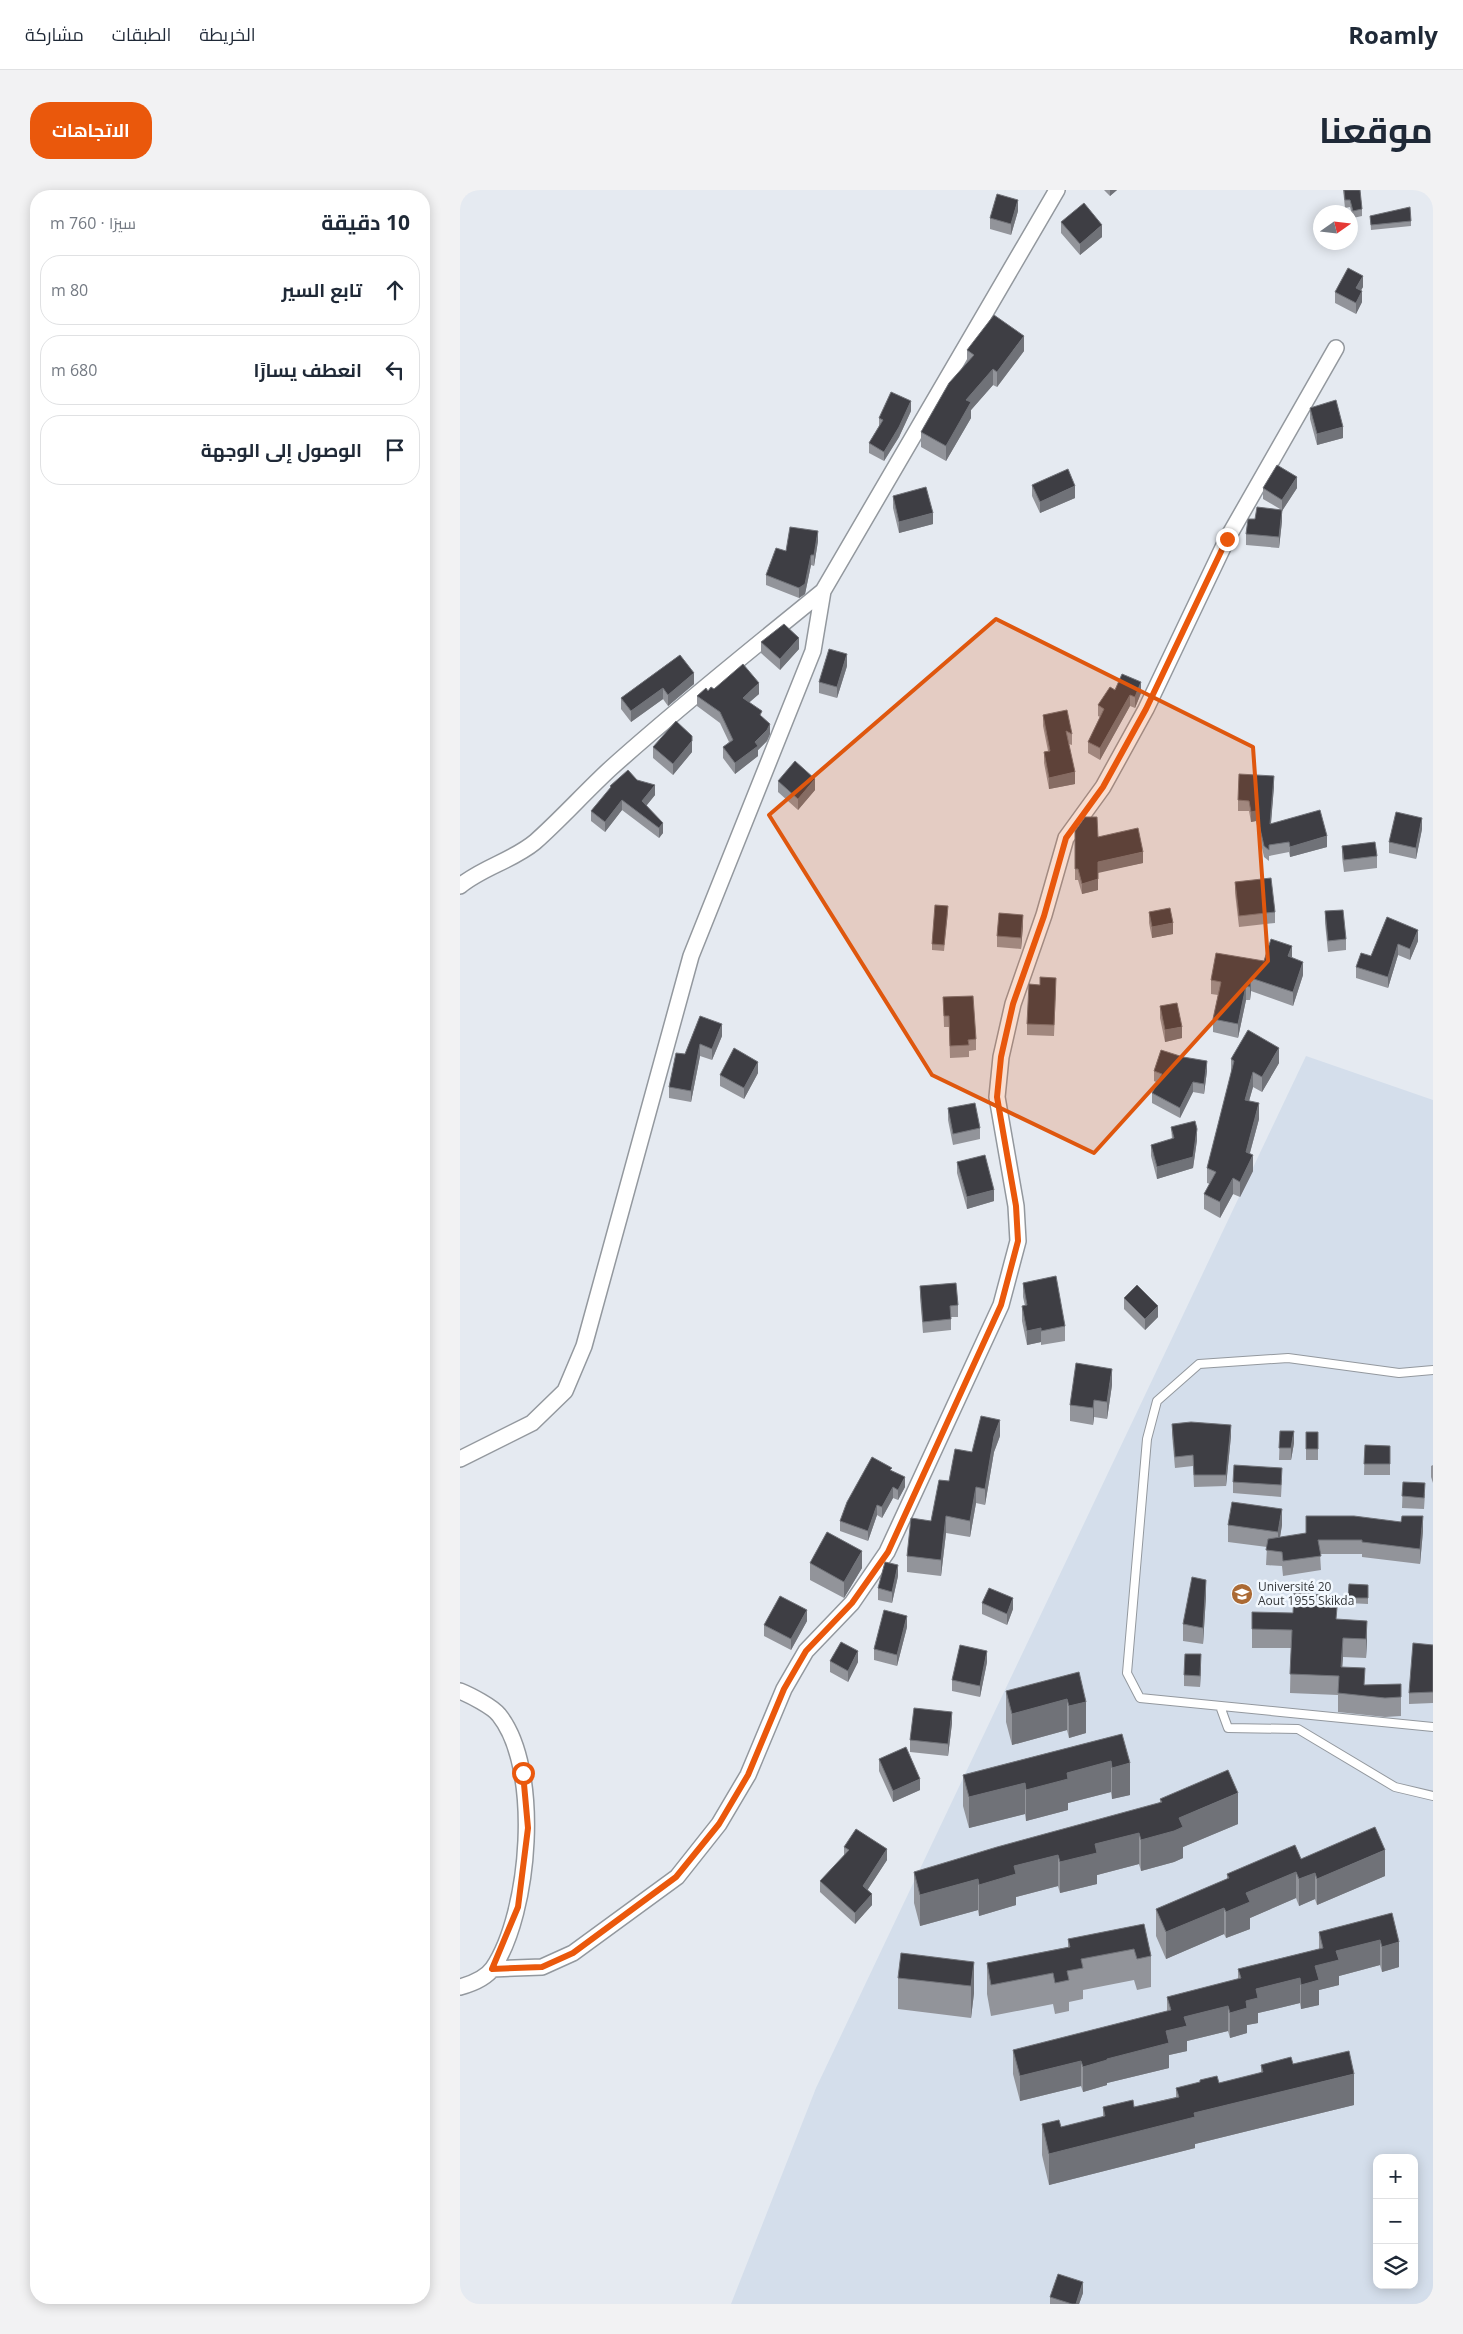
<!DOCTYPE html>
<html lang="ar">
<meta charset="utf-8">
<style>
body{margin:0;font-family:"Open Sans",Cairo,sans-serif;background:#f2f2f3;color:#1f2937;direction:rtl}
.controls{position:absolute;right:15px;bottom:15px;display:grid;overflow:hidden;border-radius:10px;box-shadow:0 2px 12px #0003}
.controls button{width:45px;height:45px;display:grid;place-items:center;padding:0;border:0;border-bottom:1px solid #e0e1e3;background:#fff;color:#1f2937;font:25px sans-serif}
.compass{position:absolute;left:853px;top:15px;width:45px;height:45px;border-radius:50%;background:#fff;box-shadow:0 2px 12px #0003;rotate:76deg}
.stop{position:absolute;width:15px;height:15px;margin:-11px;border:4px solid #ea580c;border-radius:50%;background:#fff}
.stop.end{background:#ea580c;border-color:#fff;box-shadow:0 1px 5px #0008}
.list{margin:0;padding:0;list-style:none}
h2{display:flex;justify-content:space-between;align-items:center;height:65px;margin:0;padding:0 20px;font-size:21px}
h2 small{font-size:16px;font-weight:400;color:#747a83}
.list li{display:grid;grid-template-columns:32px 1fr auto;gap:15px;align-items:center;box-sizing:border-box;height:70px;margin:0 10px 10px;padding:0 10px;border:1px solid #e0e1e3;border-radius:20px}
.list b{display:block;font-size:19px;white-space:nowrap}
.list em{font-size:16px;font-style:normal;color:#747a83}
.icon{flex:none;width:28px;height:28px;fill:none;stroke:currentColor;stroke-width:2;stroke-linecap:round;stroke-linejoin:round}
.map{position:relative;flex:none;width:973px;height:2114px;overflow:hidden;direction:ltr;border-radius:20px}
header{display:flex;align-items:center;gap:30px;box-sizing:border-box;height:70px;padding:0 25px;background:#fff;border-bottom:1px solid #e0e1e3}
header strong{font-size:24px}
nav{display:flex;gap:28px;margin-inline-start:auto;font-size:18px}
.intro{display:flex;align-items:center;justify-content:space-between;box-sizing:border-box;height:120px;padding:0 30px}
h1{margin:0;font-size:35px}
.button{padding:12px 22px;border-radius:20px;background:#ea580c;color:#fff;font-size:18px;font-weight:700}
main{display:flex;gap:30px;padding:0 30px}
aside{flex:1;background:#fff;border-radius:20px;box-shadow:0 2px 12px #0003}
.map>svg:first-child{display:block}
</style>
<header>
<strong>Roamly</strong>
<nav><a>الخريطة</a><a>الطبقات</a><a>مشاركة</a></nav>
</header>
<div class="intro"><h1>موقعنا</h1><a class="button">الاتجاهات</a></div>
<main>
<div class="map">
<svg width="973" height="2114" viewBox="0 0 973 2114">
<rect width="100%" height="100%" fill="#e5eaf1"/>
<!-- built -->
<path fill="#d4deeb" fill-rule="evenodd" d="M846,866L973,910V2114H271L356,1898ZM917,1968H954V2095H917Z"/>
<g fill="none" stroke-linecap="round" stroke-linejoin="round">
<!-- service casing -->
<g stroke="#93989e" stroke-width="10">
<path id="service" d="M973,1180L939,1183L828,1168L739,1174L697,1211L687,1249L667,1483L680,1508L973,1537
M760,1516L768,1538L838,1539L935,1597L973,1606"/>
</g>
<!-- minor casing -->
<g stroke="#93989e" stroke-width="18">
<path id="minor" d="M0,696C23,677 52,671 75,652C101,629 125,602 151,578C220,516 292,459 363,401
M0,1269L72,1233L105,1201L124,1156L231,766L353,461L363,401L597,0
M0,1501C10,1505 33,1517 39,1525C82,1579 70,1723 33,1778C26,1788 11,1794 0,1797
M32,1779L82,1777L113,1763L217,1687L259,1634L288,1585L324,1499L346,1461L392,1413L427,1362L541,1115L558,1051L556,1016L537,907L541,867L553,814L584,725L606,648L643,597L686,519L767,349L876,158"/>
</g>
<!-- service -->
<use href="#service" stroke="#fff" stroke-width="8"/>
<!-- minor -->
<use href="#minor" stroke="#fff" stroke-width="15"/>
</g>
<!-- wall -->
<path fill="#92949a" d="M644,0H657L650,6Z
M883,0H900L902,19V26L893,28L890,17L885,18Z
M558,21L551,45L530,39V28Z
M910,26L951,31V36L911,40Z
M601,32L642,47L620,65L601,43Z
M903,97L901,100L902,112L896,124L875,113V102Z
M507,160L564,161L537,197L533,195L511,220V228L486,271L461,257V242L507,172Z
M850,218L883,248L857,255L850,229Z
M451,221L439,247L424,271L409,263V253L419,236V228Z
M572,295L615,308L580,323L572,306Z
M803,298H837L822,321V331L819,358L786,355V344L795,329L820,319L803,309Z
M433,306L473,334L439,343L433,318Z
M358,351L354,376L351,375L345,404L339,408L306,395V385L326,361Z
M301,452L339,459L320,480L301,463Z
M220,465L234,494L208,516L203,509L171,532L161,519V508Z
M387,476L377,508L359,503V492Z
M254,499L299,504L289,512L302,527L310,544L307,551L298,560V566L275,584L263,568V557L269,552L260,533L237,516V506L248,501Z
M655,500L681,503L675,518L670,516L640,570L628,563V552L640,527L638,526V515Z
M583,525L612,544V555L609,554L615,594L589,599L584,573V562L588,561L583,536Z
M193,557L232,562L213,585L193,568Z
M177,590L195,605L186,616L203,643L199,648L162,620L145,642L131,631V621L150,599V596Z
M318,591L355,600L338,620L318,602Z
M814,596L811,634L867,657L830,667L829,662L809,666V671L804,667L796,631L791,632L789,621H778V610Z
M962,639L956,669L929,663V652Z
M615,641L638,647L683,673L638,682V700L622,704L618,690H615Z
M882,656L917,666V678L884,682L882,667Z
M775,692L815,722V733L779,737L775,703Z
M865,721L886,749V760L868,762L865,733Z
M488,722L484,761L472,760V754Z
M689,722L713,744L692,748L689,733Z
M927,727L958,751L950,770L938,765L928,798L896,788V777L911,766Z
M563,736L561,759L537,757V746Z
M832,768L843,785L833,816L791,801L790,810H786L778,848L753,842V829L758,805L751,804V790L804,771Z
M596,799L594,846L567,845V834Z
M483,807L516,849V860L509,861V867L490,868L489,837H484Z
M700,816L722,848L705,852L700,828Z
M240,826L262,846L252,870L240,866L231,912L209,908V897L225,864Z
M771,869L819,873L802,902L793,897L789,911L799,929L790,963L793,981L780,1007L773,1004L760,1028L744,1019V1004L750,994L747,993V978L771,884Z
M694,881H747L744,904L733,902L720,928L692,913V903L698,893L694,891Z
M298,883L284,909L260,896V885Z
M488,918L520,938V949L493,955L488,930Z
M711,937L737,950L733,978L697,989L691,966V955L712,949Z
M497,972L534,1011L507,1019L497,983Z
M563,1093L605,1136V1151L581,1155V1152L567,1155L562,1131V1116H565L563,1107Z
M460,1096L498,1115V1127H491V1140L463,1143L460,1107Z
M664,1108L698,1127L685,1140L664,1119Z
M652,1195L647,1229L634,1227L633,1235L610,1231V1215Z
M712,1234L771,1246L766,1296L734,1297L733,1276L715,1278L712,1245Z
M820,1241L834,1253L831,1270H819Z
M846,1242H858V1270H846Z
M540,1246L534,1262L525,1315L516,1313L510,1347L486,1343L481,1386L447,1382V1366L471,1331L489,1291L512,1262Z
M905,1255L930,1256V1285H904Z
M973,1275V1293L971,1287V1276Z
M432,1281L445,1297L438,1310L433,1308L422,1328L417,1325L408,1351L380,1341V1331Z
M822,1289L821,1307L773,1303V1292Z
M943,1292L965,1304L964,1319L942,1318Z
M768,1335H822L820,1347L963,1341L960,1374L902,1367V1364H860L861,1380L823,1386L822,1376L806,1375L807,1357L768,1352Z
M350,1373L402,1378L384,1408L350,1390Z
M438,1386L432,1413L418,1410V1398Z
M889,1394L908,1395V1414L888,1413Z
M746,1406L743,1454L723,1451V1434Z
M522,1413L553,1419L547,1435L522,1424Z
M792,1422L877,1429L907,1450L906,1468L883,1467L882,1477L905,1495L941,1494V1526L925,1527L878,1522V1505L830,1503L831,1458H792Z
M347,1431L331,1460L304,1446V1435Z
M447,1437L437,1476L414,1470V1459Z
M973,1455V1513L949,1514V1503Z
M370,1471L398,1472L388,1492L370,1482Z
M527,1472L520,1507L492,1501V1490Z
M741,1476L740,1497L724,1496V1485Z
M619,1482L626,1543L609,1548L607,1540L552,1555L546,1532V1501Z
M492,1533L488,1566L450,1562V1550Z
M662,1544L670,1605L652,1609L651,1602L608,1613V1620L566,1631L565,1624L509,1638L503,1616V1585Z
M419,1569L460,1600L433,1612L419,1581Z
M700,1609L778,1634L723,1657V1668L714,1672L681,1681L679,1674L637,1685V1694L600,1703L598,1696L556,1707V1715L519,1726L518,1720L460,1736L454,1713V1682L700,1613Z
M384,1657L427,1670L407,1700L412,1715L395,1734L360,1702V1691L384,1666Z
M841,1669L925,1686L857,1715L855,1709L839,1716L836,1708L790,1728V1739L766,1748L764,1744L706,1769L696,1746V1719L767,1689V1684Z
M932,1723L939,1777L922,1782L920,1775L879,1786V1795L859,1800V1815L841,1819L840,1813L798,1823V1833L787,1835V1843L770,1848L768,1841L727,1851V1861L709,1865V1878L647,1893V1895L623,1902L621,1896L560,1911L553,1884V1860L707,1821V1807L778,1789V1779L859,1759V1742Z
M684,1734L691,1766V1797L677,1800L674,1790L623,1800V1809L609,1812V1821L595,1824L593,1814L531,1826L527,1804V1773L608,1757V1749Z
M514,1772V1803L511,1828L438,1819V1788Z
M833,1874L894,1915L735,1954V1958L589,1995L582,1965V1934L601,1937L643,1927V1917H674L716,1907V1898L759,1893L801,1883V1875Z
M623,2103L619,2114H590V2107Z"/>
<!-- shaded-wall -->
<path fill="#707278" d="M0,0H6V5L0,7Z
M650,0H657L650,6Z
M558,10V21L551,45V34Z
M642,35V47L620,65V54Z
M903,86V97L896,109V98Z
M902,101V112L896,124V113Z
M564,146V161L537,197V182Z
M533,179V195L511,220V228L486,271V256L506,210Z
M451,211V221L439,247L424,271V262Z
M883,237V248L857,255V244Z
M837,287V298L822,321V310Z
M615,296V308L580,323V312Z
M822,320V331L819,358V347Z
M473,323V334L439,343V332Z
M358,341V351L354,376V365Z
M351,365V375L345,404L339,408V398Z
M339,448V459L320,480V469Z
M387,464V476L377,508V497Z
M234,483V494L208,516V505Z
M681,492V503L675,518V507Z
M299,493V504L283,518V508Z
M203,498V509L171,532V521Z
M670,505V516L640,570V558Z
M310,534V544L307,551L298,560V566L275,584V573Z
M232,551V562L213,585V574Z
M615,582V594L589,599V588Z
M814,586V596L810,644V634Z
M355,589V600L338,620V609Z
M195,595V605L182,621V611Z
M162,610V620L145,642V632Z
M796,621V631L791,632V622Z
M962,628V639L956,669V658Z
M203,633V643L199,648V638Z
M867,646V657L830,667V657Z
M683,662V673L638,683V672Z
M638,689V700L622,704V694Z
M563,725V736L561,759V748Z
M713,733V744L692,748V737Z
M958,740V751L950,770V759Z
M938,754V765L928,798V787Z
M832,756V769L828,766Z
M843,772V785L833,816V802Z
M791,788V801L790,810V797Z
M786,796V810L778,848V834Z
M262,834V846L252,870V859Z
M722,837V848L705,852V840Z
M240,854V866L231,912V901Z
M819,858V873L802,902V887Z
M747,871V881L744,904V894Z
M298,872V883L284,909V898Z
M793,882V897L785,925V910Z
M733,892V902L720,928V918Z
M799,913V929L786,977V962Z
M737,939V950L733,978L697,989V977Z
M793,965V981L780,1007V992Z
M773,988V1004L760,1028V1012Z
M534,1000V1011L507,1019V1007Z
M698,1116V1127L685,1140V1129Z
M581,1138V1152L567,1155V1141Z
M652,1179V1195L647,1229V1212Z
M634,1210V1227L633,1235V1218Z
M540,1230V1246L534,1262L525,1315V1299L534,1246Z
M771,1235V1246L766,1296V1285Z
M834,1241V1253L831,1270V1258Z
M445,1287V1297L438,1310V1300Z
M433,1297V1308L422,1328V1317Z
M516,1297V1313L510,1347V1331Z
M417,1315V1325L408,1351V1341Z
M822,1319V1335L818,1359V1342Z
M486,1326V1343L481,1386V1370Z
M963,1326V1341L960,1374V1359Z
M402,1361V1378L384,1408V1392Z
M438,1375V1386L432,1413V1402Z
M746,1390V1406L743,1454V1438Z
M553,1408V1419L547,1435V1424Z
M347,1420V1431L331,1460V1449Z
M447,1426V1437L437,1476V1465Z
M907,1431V1450L906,1468V1449Z
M883,1448V1467L881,1495V1477Z
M398,1461V1472L388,1492V1481Z
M527,1461V1472L520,1507V1496Z
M741,1464V1476L740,1497V1486Z
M607,1509V1540L552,1555V1524Z
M626,1512V1543L609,1548V1516Z
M492,1522V1533L488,1566V1554Z
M651,1571V1602L608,1613V1620L566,1631V1600L607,1583Z
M670,1573V1605L652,1609V1578Z
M460,1589V1600L433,1612V1601Z
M565,1593V1624L509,1638V1607Z
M778,1603V1634L723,1657V1668L714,1672L681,1681V1650L719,1628Z
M679,1643V1674L637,1685V1694L600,1703V1672L635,1654Z
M427,1659V1670L403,1707V1696Z
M925,1660V1686L857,1715V1689Z
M598,1665V1696L556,1707V1715L519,1726V1695L554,1676Z
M836,1682V1708L790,1728V1739L766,1748V1722L786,1703Z
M855,1683V1709L839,1716V1689Z
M518,1689V1720L460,1736V1705Z
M412,1704V1715L395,1734V1723Z
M764,1718V1744L706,1769V1742Z
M920,1750V1775L879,1786V1795L859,1800V1815L841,1819V1795L855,1776L876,1761Z
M939,1752V1777L922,1782V1757Z
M514,1772V1803L511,1828V1796Z
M840,1788V1813L798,1823V1833L787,1835V1843L770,1848V1823L786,1811L796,1799Z
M768,1816V1841L727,1851V1861L709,1865V1878L647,1893V1895L623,1902V1877L647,1869L706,1841L724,1827Z
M621,1871V1896L560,1911V1886Z
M894,1884V1915L735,1954V1958L589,1995V1964L734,1923Z
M623,2092V2103L619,2114H616Z"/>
<!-- building -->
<path fill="#3e3e44" stroke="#707278" d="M884,0H900L902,19L893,21L890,10H885Z
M537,4L558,10L551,34L530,28Z
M624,13L642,35L620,54L601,32Z
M950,17L951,31L911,35L910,26Z
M888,78L903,86L896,98L902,101L896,113L875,102Z
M534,125L564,146L537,182L533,179L506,210L511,212L486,256L461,242L489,193L514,165L507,160Z
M431,202L451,211L439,237L424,262L409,253L423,230L419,228Z
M876,210L883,237L857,244L850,218Z
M817,275L837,287L822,310L803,298Z
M608,279L615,296L580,312L572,295Z
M466,297L473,323L439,332L433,306Z
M797,317L822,320L819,347L786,344L788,329H795Z
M330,337L358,341L354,365H351L345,394L339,398L306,385L316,358L326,361Z
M324,434L339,448L320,469L301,452Z
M369,459L387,464L377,497L359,492Z
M220,465L234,483L208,505L203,498L171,521L161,508Z
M283,474L299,493L283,508L302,521L300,525L310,534L307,540L295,552L298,556L275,573L263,557L273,550L260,522L237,506L246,498L248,501L251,497L254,499Z
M662,484L681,492L675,507L670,505L640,558L628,552L644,519L638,515L650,497L655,500Z
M607,520L612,544L606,541L615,582L589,588L584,562L590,561L583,525Z
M216,531L232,546V551L213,574L193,557Z
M335,571L355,589L338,609L318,591Z
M168,580L177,590L195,595L182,611L203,633L199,638L162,610L145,632L131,621L151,597L150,596Z
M779,584L814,586L810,634L860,620L867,646L830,657L829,652L809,655V660L804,656L796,621L791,622L789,611L778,610Z
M936,622L962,628L956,658L929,652Z
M625,627H637L638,647L678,638L683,662L638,672V689L622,694L618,679H615V641Z
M915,652L917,666L884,670L882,656Z
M811,688L815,722L779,726L775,692Z
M475,715L488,716L484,755L472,754Z
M710,718L713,733L692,737L689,722Z
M883,720L886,749L868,751L865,721Z
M539,723L563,725L561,748L537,746Z
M927,727L958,740L950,759L938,754L928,787L896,777L901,763L911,766Z
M811,749L832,756L828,766L843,772L833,802L791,788L790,797L786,796L778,834L753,829L761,792L751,790L756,763L804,771Z
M580,787L596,788L594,835L567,834L569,794L580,795Z
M513,806L516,849L508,850L509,855L490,856L489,826H484L483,807Z
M717,813L722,837L705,840L700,816Z
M240,826L262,834L252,859L240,854L231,901L209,897L216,863L225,864Z
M788,840L819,858L802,887L793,882L785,910L799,913L786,962L793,965L780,992L773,988L760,1012L744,1004L756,982L747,978L774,871L771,869Z
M274,858L298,872L284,898L260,885Z
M701,860L723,867L747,871L744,894L733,892L720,918L692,903L702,884L694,881Z
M515,913L520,938L493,944L488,918Z
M735,931L737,939L733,967L697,977L691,955L714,948L711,937Z
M525,965L534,1000L507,1007L497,972Z
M596,1086L605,1136L581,1141V1138L567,1141L562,1116L567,1115L563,1093Z
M496,1093L498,1115L490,1116L491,1129L463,1132L460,1096Z
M677,1095L698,1116L685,1129L664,1108Z
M616,1173L652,1179L647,1212L634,1210L633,1218L610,1215Z
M521,1226L540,1230L534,1246L525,1299L516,1297L510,1331L486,1326L481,1370L447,1366L451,1328L471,1331L479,1290L489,1291L495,1259L512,1262Z
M731,1232L771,1235L766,1285H734L733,1265L715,1267L712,1234Z
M820,1241H834L831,1258H819Z
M846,1242H858V1259H846Z
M905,1255L930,1256V1274H904Z
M412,1267L432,1278L430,1280L445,1287L438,1300L433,1297L422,1317L417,1315L408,1341L380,1331L387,1312Z
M774,1275L822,1278L821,1295L773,1292Z
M943,1292L965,1293L964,1308L942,1306Z
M772,1312L822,1319L818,1342L768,1335Z
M846,1326H894L941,1332L942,1326H963L960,1359L902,1352V1350H858L861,1366L823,1371L822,1362L806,1360L808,1349L846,1343Z
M367,1342L402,1361L384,1392L350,1373Z
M425,1372L438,1375L432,1402L418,1398Z
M732,1387L746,1390L743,1438L723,1434Z
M889,1394L908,1395V1408H888Z
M529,1398L553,1408L547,1424L522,1413Z
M834,1403L878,1406L876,1429L907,1431L906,1449L883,1448L881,1477L905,1478L904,1495L941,1494V1507L925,1508L878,1503L879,1486L830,1484L832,1440L792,1439V1422L833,1423Z
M320,1406L347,1420L331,1449L304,1435Z
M424,1420L447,1426L437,1465L414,1459Z
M381,1452L398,1461L388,1481L370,1471Z
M953,1453L973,1455V1502L949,1503Z
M500,1455L527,1461L520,1496L492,1490Z
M725,1464H741L740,1486L724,1485Z
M619,1482L626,1512L609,1516L607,1509L552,1524L546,1501Z
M454,1518L492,1522L488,1554L450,1550Z
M662,1544L670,1573L652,1578L651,1571L607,1583L608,1589L566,1600L565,1593L509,1607L503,1585Z
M446,1557L460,1589L433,1601L419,1569Z
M768,1580L778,1603L719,1628L723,1637L714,1641L681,1650L679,1643L635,1654L637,1663L600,1672L598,1665L554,1676L556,1684L519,1695L518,1689L460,1705L454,1682L537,1657L702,1612L700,1609Z
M915,1637L925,1660L857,1689L855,1683L839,1689L836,1682L786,1703L790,1712L766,1722L764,1718L706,1742L696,1719L769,1688L767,1684L835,1655L841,1669Z
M396,1639L427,1659L403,1696L412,1704L395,1723L360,1691L389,1660L384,1657Z
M932,1723L939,1752L922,1757L920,1750L876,1761L879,1770L855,1776L859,1790L841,1795L840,1788L796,1799L798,1808L786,1811L787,1818L770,1823L768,1816L724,1827L727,1836L706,1841L709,1853L647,1869V1870L623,1877L621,1871L560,1886L553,1860L711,1820L707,1807L781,1788L778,1779L863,1758L859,1742Z
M684,1734L691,1766L677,1769L674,1759L621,1769L623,1778L607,1781L609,1790L595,1793L593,1783L531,1795L527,1773L610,1757L608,1749Z
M441,1763L514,1772L511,1796L438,1788Z
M889,1861L894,1884L734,1923L735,1927L589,1964L582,1934L599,1930L601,1937L645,1926L643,1917L673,1910L674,1917L719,1907L716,1898L740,1892V1890L757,1886L759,1893L803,1882L801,1875L831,1867L833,1874Z
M598,2084L623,2092L616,2114H612L590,2107Z"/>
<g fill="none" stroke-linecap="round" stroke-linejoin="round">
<!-- route -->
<path stroke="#ea580c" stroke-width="6" d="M63,1583L68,1638L58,1717L32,1779L82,1777L113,1763L216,1687L259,1634L288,1585L324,1499L346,1461L392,1413L428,1362L541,1115L558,1051L556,1016L537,907L541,867L553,814L584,726L606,648L643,597L686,519L767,349"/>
</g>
<!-- marked area -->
<path fill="#df570e" fill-opacity="0.2" stroke="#df570e" stroke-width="4" stroke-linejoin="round" d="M536,429L793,557L808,771L634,963L472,885L309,625Z"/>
<!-- icons -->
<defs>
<g id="university-disc" transform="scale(1.125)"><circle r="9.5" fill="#ab6a34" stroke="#f2f8fe"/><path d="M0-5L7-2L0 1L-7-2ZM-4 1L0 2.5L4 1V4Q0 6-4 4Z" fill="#fff"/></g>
</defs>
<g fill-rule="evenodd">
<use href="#university-disc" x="782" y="1404"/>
</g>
<g text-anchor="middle" stroke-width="5" stroke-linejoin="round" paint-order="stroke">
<!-- poi labels -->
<g font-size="12" fill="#36383b" stroke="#f2f8fe" text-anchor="start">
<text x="798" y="1401">Université 20<tspan x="798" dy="14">Aout 1955 Skikda</tspan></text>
</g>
</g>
</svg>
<div class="controls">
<button>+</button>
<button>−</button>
<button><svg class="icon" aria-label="layers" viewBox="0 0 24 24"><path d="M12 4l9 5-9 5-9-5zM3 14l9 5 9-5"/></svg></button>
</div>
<svg class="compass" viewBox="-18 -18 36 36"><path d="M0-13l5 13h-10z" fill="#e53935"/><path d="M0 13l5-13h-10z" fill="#747a83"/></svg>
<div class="stop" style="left:63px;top:1583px"></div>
<div class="stop end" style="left:767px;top:349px"></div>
</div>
<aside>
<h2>10 دقيقة<small>سيرًا · 760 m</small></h2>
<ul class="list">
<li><svg class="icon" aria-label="ahead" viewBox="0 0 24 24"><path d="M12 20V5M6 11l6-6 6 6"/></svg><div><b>تابع السير</b></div><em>80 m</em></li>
<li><svg class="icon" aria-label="left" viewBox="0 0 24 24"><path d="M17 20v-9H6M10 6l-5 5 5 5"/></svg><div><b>انعطف يسارًا</b></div><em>680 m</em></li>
<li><svg class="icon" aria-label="arrive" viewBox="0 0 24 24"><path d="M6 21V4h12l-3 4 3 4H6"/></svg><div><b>الوصول إلى الوجهة</b></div></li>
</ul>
</aside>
</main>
